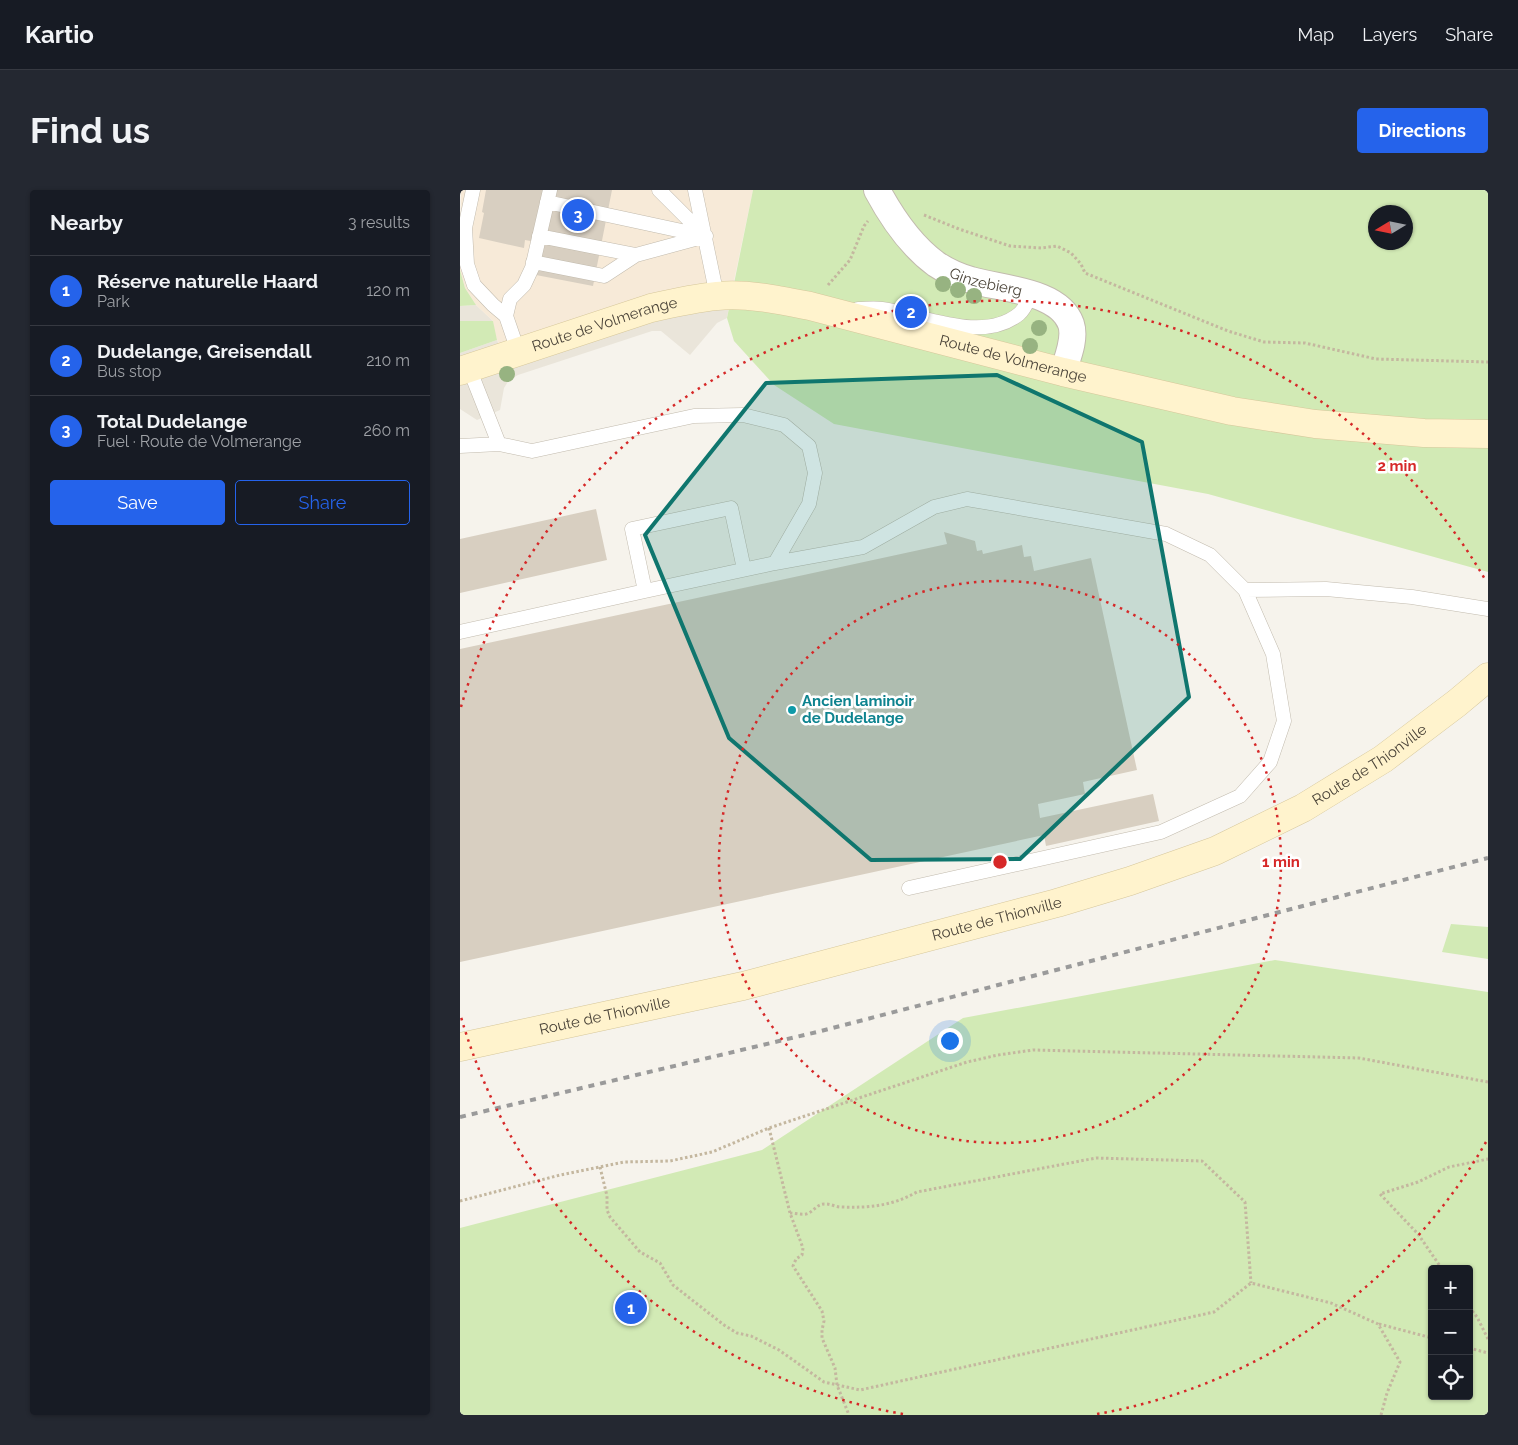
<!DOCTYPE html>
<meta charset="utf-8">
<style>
body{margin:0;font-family:Raleway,sans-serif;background:#242831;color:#f1f3f6}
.controls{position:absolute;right:15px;bottom:15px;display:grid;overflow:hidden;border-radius:5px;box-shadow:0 1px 4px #0004}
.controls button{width:45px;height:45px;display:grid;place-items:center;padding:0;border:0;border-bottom:1px solid #363941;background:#171b24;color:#f1f3f6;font:25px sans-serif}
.compass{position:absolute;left:908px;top:15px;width:45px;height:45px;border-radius:50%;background:#171b24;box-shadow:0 1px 4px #0004;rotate:260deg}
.you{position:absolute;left:489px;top:850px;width:18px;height:18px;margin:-12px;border:4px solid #fff;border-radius:50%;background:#1a73e8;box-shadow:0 0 0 8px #1a73e833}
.badge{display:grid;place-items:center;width:32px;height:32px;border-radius:50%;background:#2563eb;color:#fff;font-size:16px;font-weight:700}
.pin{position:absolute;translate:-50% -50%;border:2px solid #fff;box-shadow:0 1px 5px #0006}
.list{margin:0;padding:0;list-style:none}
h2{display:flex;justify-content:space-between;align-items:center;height:65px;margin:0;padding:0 20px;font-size:21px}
h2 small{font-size:16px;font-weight:400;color:#9ea1a6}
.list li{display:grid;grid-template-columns:32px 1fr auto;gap:15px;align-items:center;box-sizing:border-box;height:70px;padding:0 20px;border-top:1px solid #363941}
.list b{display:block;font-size:19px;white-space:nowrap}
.list p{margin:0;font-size:16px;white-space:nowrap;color:#9ea1a6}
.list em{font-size:16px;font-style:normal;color:#9ea1a6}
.actions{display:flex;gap:10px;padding:15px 20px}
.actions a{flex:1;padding:11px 0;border:1px solid #2563eb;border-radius:5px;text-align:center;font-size:18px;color:#2563eb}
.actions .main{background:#2563eb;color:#fff}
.icon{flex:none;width:28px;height:28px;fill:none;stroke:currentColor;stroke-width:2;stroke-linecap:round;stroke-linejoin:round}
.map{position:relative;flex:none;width:1028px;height:1225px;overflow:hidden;border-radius:5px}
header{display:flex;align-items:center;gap:30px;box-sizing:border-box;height:70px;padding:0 25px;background:#171b24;border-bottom:1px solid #363941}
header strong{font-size:24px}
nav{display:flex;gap:28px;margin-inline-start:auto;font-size:18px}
.intro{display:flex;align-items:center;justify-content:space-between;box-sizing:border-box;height:120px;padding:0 30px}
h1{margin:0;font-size:35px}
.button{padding:12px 22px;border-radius:5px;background:#2563eb;color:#fff;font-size:18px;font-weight:700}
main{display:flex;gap:30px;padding:0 30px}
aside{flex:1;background:#171b24;border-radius:5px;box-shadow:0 1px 4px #0004}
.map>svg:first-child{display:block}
</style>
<header>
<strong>Kartio</strong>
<nav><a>Map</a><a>Layers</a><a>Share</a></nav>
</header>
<div class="intro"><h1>Find us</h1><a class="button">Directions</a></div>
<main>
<aside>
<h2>Nearby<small>3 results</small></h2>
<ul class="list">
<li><span class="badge">1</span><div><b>Réserve naturelle Haard</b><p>Park</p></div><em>120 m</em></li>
<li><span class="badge">2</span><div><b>Dudelange, Greisendall</b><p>Bus stop</p></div><em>210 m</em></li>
<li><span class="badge">3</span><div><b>Total Dudelange</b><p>Fuel · Route de Volmerange</p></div><em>260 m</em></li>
</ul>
<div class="actions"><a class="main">Save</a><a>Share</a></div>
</aside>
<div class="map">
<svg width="1028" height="1225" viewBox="0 0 1028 1225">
<rect width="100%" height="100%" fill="#f6f3ec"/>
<!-- residential -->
<path fill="#eae5da" d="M271,105L267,128L257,133L230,165L201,141H192L58,185L49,190L44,198L40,220L17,230L0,219V163L37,150L43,165Z
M16,115L33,131H0V116Z"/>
<!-- commercial -->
<path fill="#f7ead8" d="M1,0H293L271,105L43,166L34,141L33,131L16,115L5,98L0,80Z"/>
<!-- green -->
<path fill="#d2eab5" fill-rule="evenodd" d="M293,0H1028V382L748,304L374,234L314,195L274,151L267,128ZM916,22H946V52H916Z
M0,80L5,98L16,115L0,116Z
M0,131H33L37,150L0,163Z
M991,734L1028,737V769L982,762Z
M815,770L1028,802V1225H0V1038L302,960L503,828ZM972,1079H1009V1206H972Z"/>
<!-- building -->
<path fill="#d8cfc1" d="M26,0H152L133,96L76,85L82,53L65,50L64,58L19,48L24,23L22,22Z
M136,319L147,370L0,403V349Z
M484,342L515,351L517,361L522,360L523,364L562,355L564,367L571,366L574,381L631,368L677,580L623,592L625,604L578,614L580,628L693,604L699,631L586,656L584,645L0,772V459L487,354Z"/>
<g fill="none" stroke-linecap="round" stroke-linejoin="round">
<!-- lane casing -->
<g stroke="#c2bbae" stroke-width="15">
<path id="lane" d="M13,0L5,38L7,74L14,95L33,115L46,126
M199,0L245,46
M235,0L257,106
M87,12L245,46
M79,46L176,65L246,46
M73,72L144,86L176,65
M398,119C406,119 414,118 422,119C463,125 522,154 559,124C565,119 568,110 571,104
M58,161L46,126L50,109L64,95L72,78L90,0
M9,178L39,254
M0,256L39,254L72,261L234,226L283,225L324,235L349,256L355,283L349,314L315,373L185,401L172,339L271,318L284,379
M315,373L403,357L474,317L507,309L706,344L750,365L785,400L813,464L824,531L810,572L780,606L701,642L449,698
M785,400L866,399L952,407L1028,419
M0,442L185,401"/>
</g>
<!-- street casing -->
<g stroke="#c2bbae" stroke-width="28">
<g id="street">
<path id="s1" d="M417,0C432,28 450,55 476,74C485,80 500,87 511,90C540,99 599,100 611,134C616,149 607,169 603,182"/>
</g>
</g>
<!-- secondary casing -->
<g stroke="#d6c79b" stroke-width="29">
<g id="secondary">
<path id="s2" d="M0,181L191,118C213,113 235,108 257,106C288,103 320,110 350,116L603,182L772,221L855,234L964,243L1028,244"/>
<path id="s3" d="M0,857L283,796L597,713L670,691L755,661L843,618L923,569L997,513L1028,487"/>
</g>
</g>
<!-- path -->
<path stroke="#c4b79f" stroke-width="3" stroke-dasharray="2.5 2.5" stroke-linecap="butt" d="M464,25L499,39L550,56L581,58L597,56L611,63L621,74L625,83L768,141L804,152L845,153L916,169L1028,172
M368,95L390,70L404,36L408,31
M309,938L330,1023L343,1058L342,1065L336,1069L333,1076L362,1121L364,1131L362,1140V1148L375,1178L377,1195L389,1225
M140,977L147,1006V1020L150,1027L180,1062L200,1073L213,1095L264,1135L277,1143L291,1146L319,1160L364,1192L400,1200L754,1122L791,1093L871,1113L918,1134L940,1172L927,1203L921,1225
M0,1011L100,985L164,972L210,971L252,962L309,938L507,872L538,865L573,860L899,868L1028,892
M330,1023C335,1023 341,1025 346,1024C354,1022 357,1013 366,1014C371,1014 376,1017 381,1017C409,1018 432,1016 457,1002L636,968L742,971L785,1012L791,1093
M982,1079L958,1044L920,1004L958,992L989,977L1028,969
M1009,1117L1017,1127L1028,1149
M919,1134L972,1148
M1009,1158L1028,1163"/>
<!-- lane -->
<use href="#lane" stroke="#fff" stroke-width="14"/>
<!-- street -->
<use href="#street" stroke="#fff" stroke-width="26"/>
<!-- secondary -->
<use href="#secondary" stroke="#fff3cd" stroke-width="28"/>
<!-- rail -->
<path stroke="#9a9a9a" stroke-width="4" stroke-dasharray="6 6" stroke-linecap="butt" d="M0,927L357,842L1028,668"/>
</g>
<!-- trees -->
<g fill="#97b381">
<circle cx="483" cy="94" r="8"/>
<circle cx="498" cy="100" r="8"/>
<circle cx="514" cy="106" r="8"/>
<circle cx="579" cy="138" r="8"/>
<circle cx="570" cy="156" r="8"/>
<circle cx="47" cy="184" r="8"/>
</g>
<!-- marked area -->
<path fill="#0f766e" fill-opacity="0.2" stroke="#0f766e" stroke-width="4" stroke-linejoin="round" d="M537,185L682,252L729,507L560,669L411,670L269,548L185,345L306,193Z"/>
<!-- distance rings -->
<g fill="none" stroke="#d62828" stroke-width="2.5" stroke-dasharray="2.5 5">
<circle cx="540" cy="672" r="281"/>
<path d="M1026 952A561 561 0 0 1 637 1224M443 1224A561 561 0 0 1 1 827M1 517A561 561 0 0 1 1026 391"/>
</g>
<!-- markers -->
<circle fill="#0f9aa8" stroke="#fff" stroke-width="2" cx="332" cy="520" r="5"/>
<g text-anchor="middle" stroke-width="5" stroke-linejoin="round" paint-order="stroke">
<!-- street labels -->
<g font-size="15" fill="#4b4439" stroke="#fff">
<text dy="5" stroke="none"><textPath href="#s1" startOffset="149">Ginzebierg</textPath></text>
<text dy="5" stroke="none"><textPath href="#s2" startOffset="152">Route de Volmerange</textPath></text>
<text dy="5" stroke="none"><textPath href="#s2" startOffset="572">Route de Volmerange</textPath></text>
<text dy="5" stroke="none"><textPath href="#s3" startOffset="958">Route de Thionville</textPath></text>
<text dy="5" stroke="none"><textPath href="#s3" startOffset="552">Route de Thionville</textPath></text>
<text dy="5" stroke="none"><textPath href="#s3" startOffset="148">Route de Thionville</textPath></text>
</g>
<!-- culture labels -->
<g font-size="15" font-weight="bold" fill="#0d838f" stroke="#fff" text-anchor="start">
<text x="342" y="516">Ancien laminoir<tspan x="342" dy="17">de Dudelange</tspan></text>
</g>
</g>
<circle cx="540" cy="672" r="8" fill="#d62828" stroke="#fff" stroke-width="2.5"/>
<g font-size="15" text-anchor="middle" font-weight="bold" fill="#d62828" stroke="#fff" stroke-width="5" stroke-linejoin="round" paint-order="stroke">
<text x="937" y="281">2 min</text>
<text x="821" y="677">1 min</text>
</g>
</svg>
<div class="controls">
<button>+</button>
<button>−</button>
<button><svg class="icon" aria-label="locate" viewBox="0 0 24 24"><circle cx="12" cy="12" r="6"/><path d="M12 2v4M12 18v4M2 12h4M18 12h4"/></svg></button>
</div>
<svg class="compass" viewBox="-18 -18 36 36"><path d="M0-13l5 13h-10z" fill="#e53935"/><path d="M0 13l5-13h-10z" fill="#9ea1a6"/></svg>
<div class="you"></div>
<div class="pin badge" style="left:171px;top:1118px">1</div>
<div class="pin badge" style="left:451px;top:122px">2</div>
<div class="pin badge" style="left:118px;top:25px">3</div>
</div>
</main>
